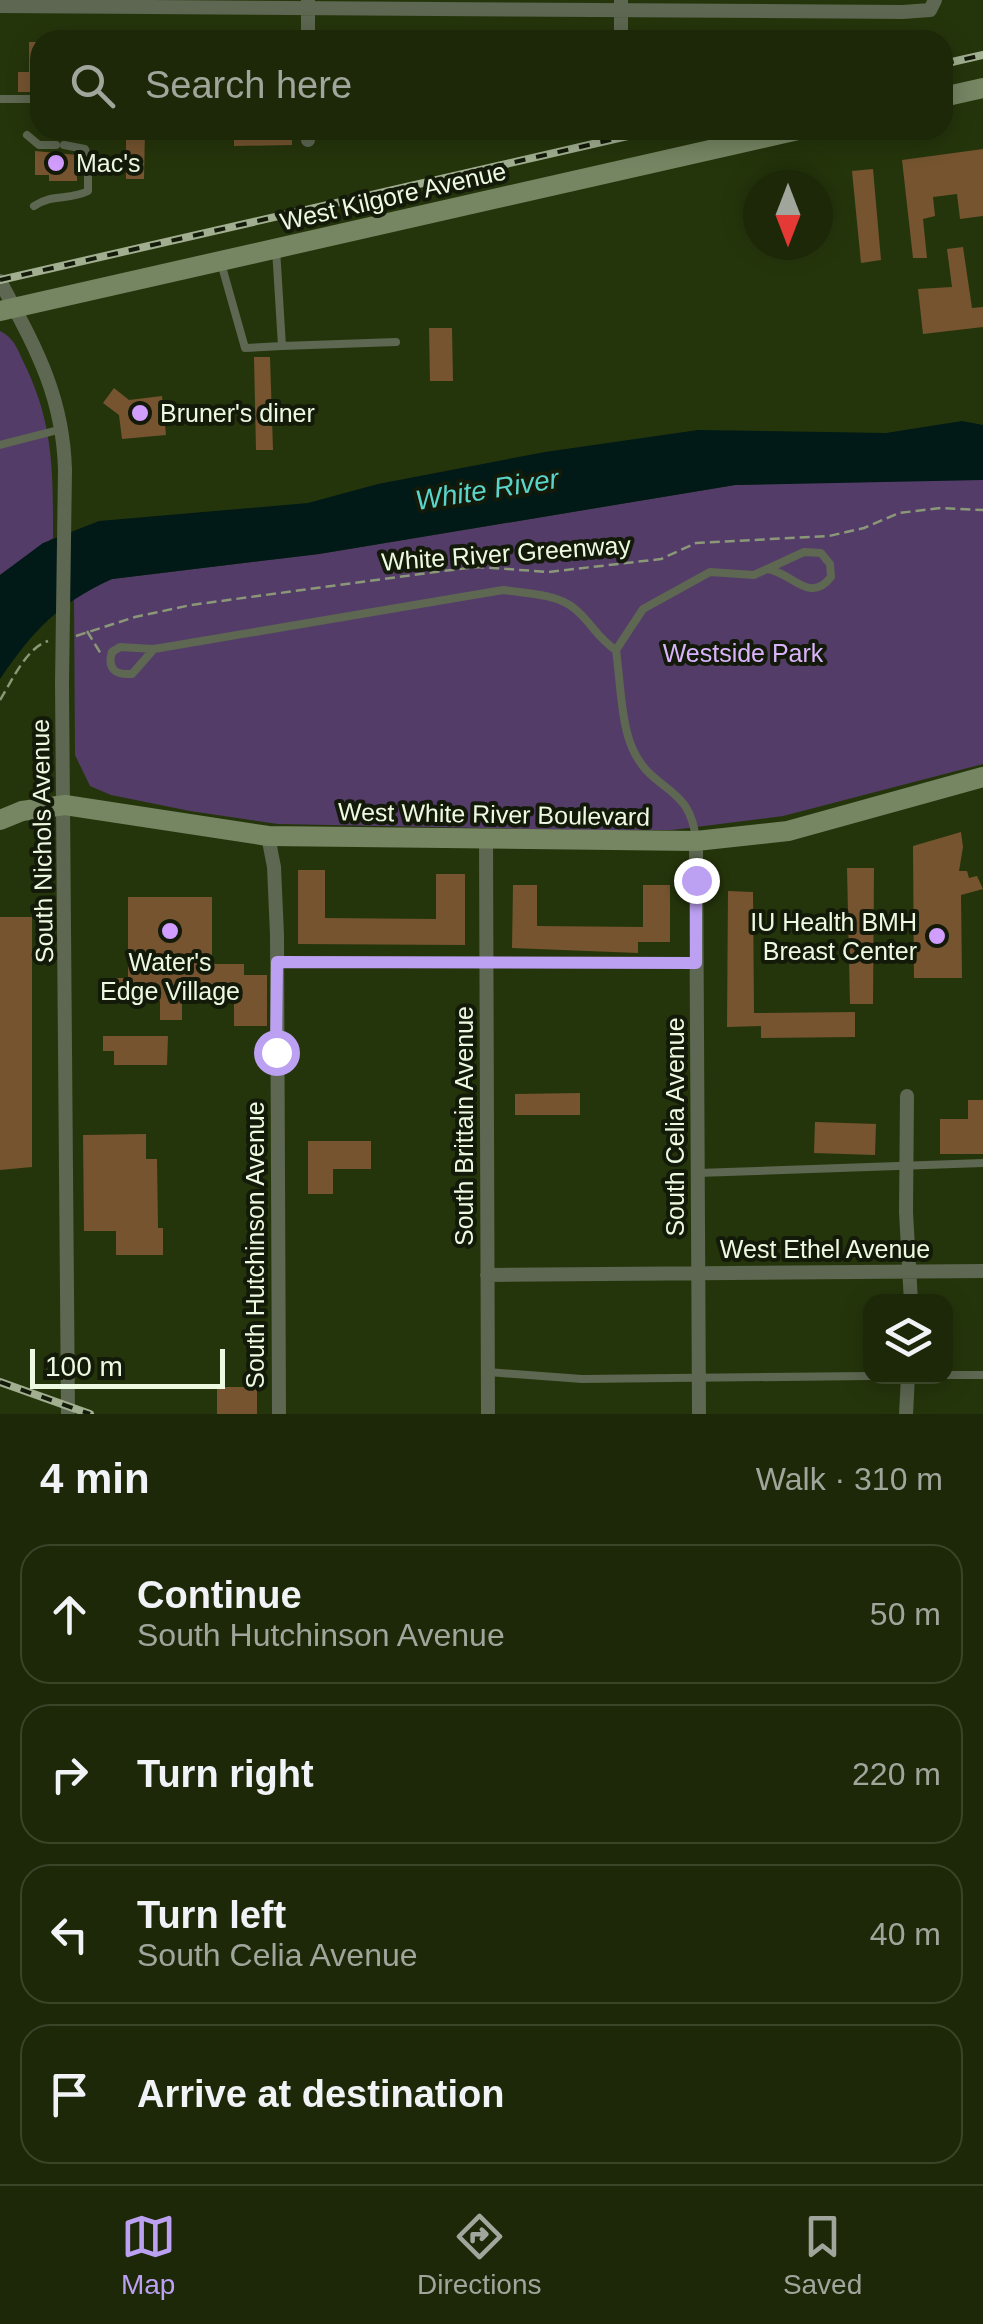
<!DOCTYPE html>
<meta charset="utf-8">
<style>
body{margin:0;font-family:Helvetica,sans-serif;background:#253012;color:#f1f3f6}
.controls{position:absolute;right:30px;bottom:30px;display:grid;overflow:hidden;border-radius:20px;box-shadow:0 5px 25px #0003}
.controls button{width:90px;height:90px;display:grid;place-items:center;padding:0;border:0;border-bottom:2px solid #3a4429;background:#1c2808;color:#f1f3f6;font:50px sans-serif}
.compass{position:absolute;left:743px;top:170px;width:90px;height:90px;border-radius:50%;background:#1c2808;box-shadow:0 5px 25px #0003;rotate:180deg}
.scale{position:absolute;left:30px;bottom:25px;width:195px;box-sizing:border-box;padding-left:10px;border:5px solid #edf9e1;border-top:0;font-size:28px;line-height:35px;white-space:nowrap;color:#edf9e1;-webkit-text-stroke:8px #131a09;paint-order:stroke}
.stop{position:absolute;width:30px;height:30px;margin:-22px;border:8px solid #bca0f2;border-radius:50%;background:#fff}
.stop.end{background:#bca0f2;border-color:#fff;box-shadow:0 2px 10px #0008}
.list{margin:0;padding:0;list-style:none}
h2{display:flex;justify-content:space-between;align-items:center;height:130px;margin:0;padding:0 40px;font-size:42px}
h2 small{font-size:32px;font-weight:400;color:#a0a69c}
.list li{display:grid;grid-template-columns:65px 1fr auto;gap:30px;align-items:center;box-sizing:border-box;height:140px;margin:0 20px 20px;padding:0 20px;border:2px solid #3a4429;border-radius:30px}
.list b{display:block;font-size:38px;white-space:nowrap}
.list p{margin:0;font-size:32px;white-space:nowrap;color:#a0a69c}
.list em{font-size:32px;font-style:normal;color:#a0a69c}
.icon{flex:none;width:55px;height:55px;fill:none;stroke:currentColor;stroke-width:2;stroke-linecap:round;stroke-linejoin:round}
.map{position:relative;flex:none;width:983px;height:1414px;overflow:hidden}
.search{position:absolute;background:#1c2808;box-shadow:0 5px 25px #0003;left:30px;right:30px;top:30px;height:110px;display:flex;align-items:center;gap:25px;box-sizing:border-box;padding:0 35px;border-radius:30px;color:#a0a69c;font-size:38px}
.sheet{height:770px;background:#1c2808}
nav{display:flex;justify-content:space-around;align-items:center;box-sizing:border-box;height:140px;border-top:2px solid #3a4429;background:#1c2808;font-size:28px;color:#a0a69c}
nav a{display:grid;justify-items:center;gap:5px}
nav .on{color:#bca0f2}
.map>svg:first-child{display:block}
</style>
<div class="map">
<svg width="983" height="1414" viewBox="0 0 983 1414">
<rect width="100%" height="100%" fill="#25350b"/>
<!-- green -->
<path fill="#543c69" d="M0,331C14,338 17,348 23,361C54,423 53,471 53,538L0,575Z
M864,480H983V764L783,816L672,830H582L278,824L190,811L111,795L90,786L75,755L74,596L112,579L319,554L735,485Z"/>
<!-- water -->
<path fill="#011917" d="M962,421L983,425V480L735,485L319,554L112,579C56,605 34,630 0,679V575L43,543L99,521L308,503L378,484L545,452L698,430L886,433Z"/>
<!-- building -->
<path fill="#75542f" d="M29,42H40V92H18V72H29Z
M126,130H145L144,179H126Z
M234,130H292V145L234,146Z
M983,149V216L960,219L957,194L933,197L935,216L923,219L927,258H913L902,160Z
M35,151L77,155V181H49V175H35Z
M873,169L881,260L861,263L852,171Z
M963,247L972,308L983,307V327L923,334L918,289L952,287L947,249Z
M429,328H452L453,381H430Z
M254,357H270L273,450H256Z
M114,388L129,400L162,396L166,435L122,439L119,415L103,403Z
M961,832L963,847L959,871H967L969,878L977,876L983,889L961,895L962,978H914L913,846Z
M847,868H874L873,1004H850Z
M298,870H325V918L436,919V874H465V945L298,944Z
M513,885H537V926L643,927V885H670V942H638V953L512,948Z
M728,891L753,892L754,1013L855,1012V1037L761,1038V1026L727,1027Z
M128,897H212V964H244V975H267V1026H234V1003H182V1020H160V1001H113V978H128Z
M0,917H32V1167L0,1170Z
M103,1036H168L167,1065H114V1051H103Z
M580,1093V1115H515V1094Z
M968,1100H983V1154H940V1119H968Z
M815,1122L876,1124L875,1155L814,1153Z
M146,1134V1159H157L158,1228H163V1255H116V1231H84L83,1135Z
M308,1141H371V1169H333V1194H308Z
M217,1387H257V1414H217Z"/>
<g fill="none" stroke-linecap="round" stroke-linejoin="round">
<!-- path -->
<path stroke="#8a9877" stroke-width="2.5" stroke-dasharray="10 5" stroke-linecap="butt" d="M87,631L101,654
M76,636L135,617L191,605L443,571L478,567L549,572L661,559L696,543L829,536L864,528L899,513L941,508L983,510
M0,700C12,681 26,648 48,641"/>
<!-- lane -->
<path stroke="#5d6751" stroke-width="8" d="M0,99H40
M27,135L39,145H56
M34,206C53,193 68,201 88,191V158L85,149L64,145
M276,249L282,346L396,342
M221,263L245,348L282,346
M0,445L62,429
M154,649L132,674C115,675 107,669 112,652L120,647L154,649L503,590C525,593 558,594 575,609C591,622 598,639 616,650
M696,841C691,782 650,794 631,745C621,720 620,678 616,650L643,609L710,572L754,575L804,552L821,553L830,564L831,577C809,605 792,572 767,569
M277,962L696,963
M698,1173L983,1163
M488,1372L582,1379L870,1376
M946,1375H983"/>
<!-- street -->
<path stroke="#5d6751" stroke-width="14" d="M308,1V40
M621,1V40
M0,6L903,12L930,10L935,0
M308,140V130
M0,281C34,345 63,394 65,470
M62,684L68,1414
M268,836L274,867L277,935L279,1414
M486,838L488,1414
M696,841L699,1414
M907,1096L906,1212L911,1302
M487,1275L983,1271
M906,1414L908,1376"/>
<!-- secondary -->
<path stroke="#768663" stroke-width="20" d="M943,97L983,88
M0,311L798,130
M0,820L22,811L65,805L268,836L696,841L788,831L983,777"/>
<!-- rail casing -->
<g stroke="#a1af90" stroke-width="8">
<path id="rail" d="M943,64L983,55
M0,280L654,130
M0,1382L90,1414"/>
</g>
<!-- rail -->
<use href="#rail" stroke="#131a09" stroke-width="4" stroke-dasharray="11" stroke-linecap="butt"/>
<!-- street-bridge -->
<path stroke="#5d6751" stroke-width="14" d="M62,684L65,470"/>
</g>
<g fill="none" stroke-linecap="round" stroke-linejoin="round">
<!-- route -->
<path stroke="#bca0f2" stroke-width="12" d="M276,1052L277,962L696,963V880"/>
</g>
<!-- markers -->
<g fill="#d19dfe" stroke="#131a09" stroke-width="4">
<circle cx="56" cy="163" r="10"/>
<circle cx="140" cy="413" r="10"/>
<circle cx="170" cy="931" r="10"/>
<circle cx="937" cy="936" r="10"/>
</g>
<g text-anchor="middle" stroke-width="8" stroke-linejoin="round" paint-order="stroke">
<!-- poi labels -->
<g font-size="25" fill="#edf9e1" stroke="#131a09" text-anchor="start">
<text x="76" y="172">Mac's</text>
<text x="160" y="422">Bruner's diner</text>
<text x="917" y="931" text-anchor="end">IU Health BMH<tspan x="917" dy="29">Breast Center</tspan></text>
<text x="170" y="971" text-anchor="middle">Water's<tspan x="170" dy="29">Edge Village</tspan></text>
</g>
<!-- street labels -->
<g font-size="25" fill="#edf9e1" stroke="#131a09">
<text transform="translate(393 196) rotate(-13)" y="9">West Kilgore Avenue</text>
<text transform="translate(506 553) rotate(-4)" y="9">White River Greenway</text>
<text transform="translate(494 814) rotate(1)" y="9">West White River Boulevard</text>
<text transform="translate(42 841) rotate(-91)" y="9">South Nichols Avenue</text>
<text transform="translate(464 1126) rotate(-90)" y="9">South Brittain Avenue</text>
<text transform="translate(675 1127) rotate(-90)" y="9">South Celia Avenue</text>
<text transform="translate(255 1245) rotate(-90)" y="9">South Hutchinson Avenue</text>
<text x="825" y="1258">West Ethel Avenue</text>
</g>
<!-- park labels -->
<g font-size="25" fill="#dab3fd" stroke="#131a09">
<text x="743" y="662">Westside Park</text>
</g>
<!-- water labels -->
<g font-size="28" font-style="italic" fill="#5ad5cb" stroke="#131a09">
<text transform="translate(487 489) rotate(-9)" y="10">White River</text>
</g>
</g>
</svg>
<div class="controls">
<button><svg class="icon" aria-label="layers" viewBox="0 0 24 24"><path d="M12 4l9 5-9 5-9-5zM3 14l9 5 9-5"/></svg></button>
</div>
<svg class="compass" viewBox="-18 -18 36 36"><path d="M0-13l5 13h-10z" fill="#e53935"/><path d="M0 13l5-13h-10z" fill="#a0a69c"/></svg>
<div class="scale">100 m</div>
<div class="stop" style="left:276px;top:1052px"></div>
<div class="stop end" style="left:696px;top:880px"></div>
<div class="search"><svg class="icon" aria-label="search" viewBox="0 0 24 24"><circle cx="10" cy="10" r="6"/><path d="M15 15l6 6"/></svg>Search here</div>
</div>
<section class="sheet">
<h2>4 min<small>Walk · 310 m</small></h2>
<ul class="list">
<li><svg class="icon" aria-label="ahead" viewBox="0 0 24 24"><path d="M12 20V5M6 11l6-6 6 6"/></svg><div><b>Continue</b><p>South Hutchinson Avenue</p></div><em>50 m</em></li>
<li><svg class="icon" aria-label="right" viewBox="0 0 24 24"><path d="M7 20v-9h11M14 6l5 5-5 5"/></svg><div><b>Turn right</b></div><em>220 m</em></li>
<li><svg class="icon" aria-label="left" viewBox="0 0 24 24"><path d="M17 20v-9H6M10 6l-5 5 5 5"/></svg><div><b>Turn left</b><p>South Celia Avenue</p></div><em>40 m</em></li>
<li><svg class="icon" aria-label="arrive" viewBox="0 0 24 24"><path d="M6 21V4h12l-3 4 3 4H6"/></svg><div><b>Arrive at destination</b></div></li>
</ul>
</section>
<nav>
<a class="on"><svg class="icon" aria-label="map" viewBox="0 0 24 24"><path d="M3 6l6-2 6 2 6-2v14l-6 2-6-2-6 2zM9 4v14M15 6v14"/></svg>Map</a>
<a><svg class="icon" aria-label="directions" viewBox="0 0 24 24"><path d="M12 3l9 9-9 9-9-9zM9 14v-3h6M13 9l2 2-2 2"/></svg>Directions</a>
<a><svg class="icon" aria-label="saved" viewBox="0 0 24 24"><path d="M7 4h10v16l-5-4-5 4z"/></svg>Saved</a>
</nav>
